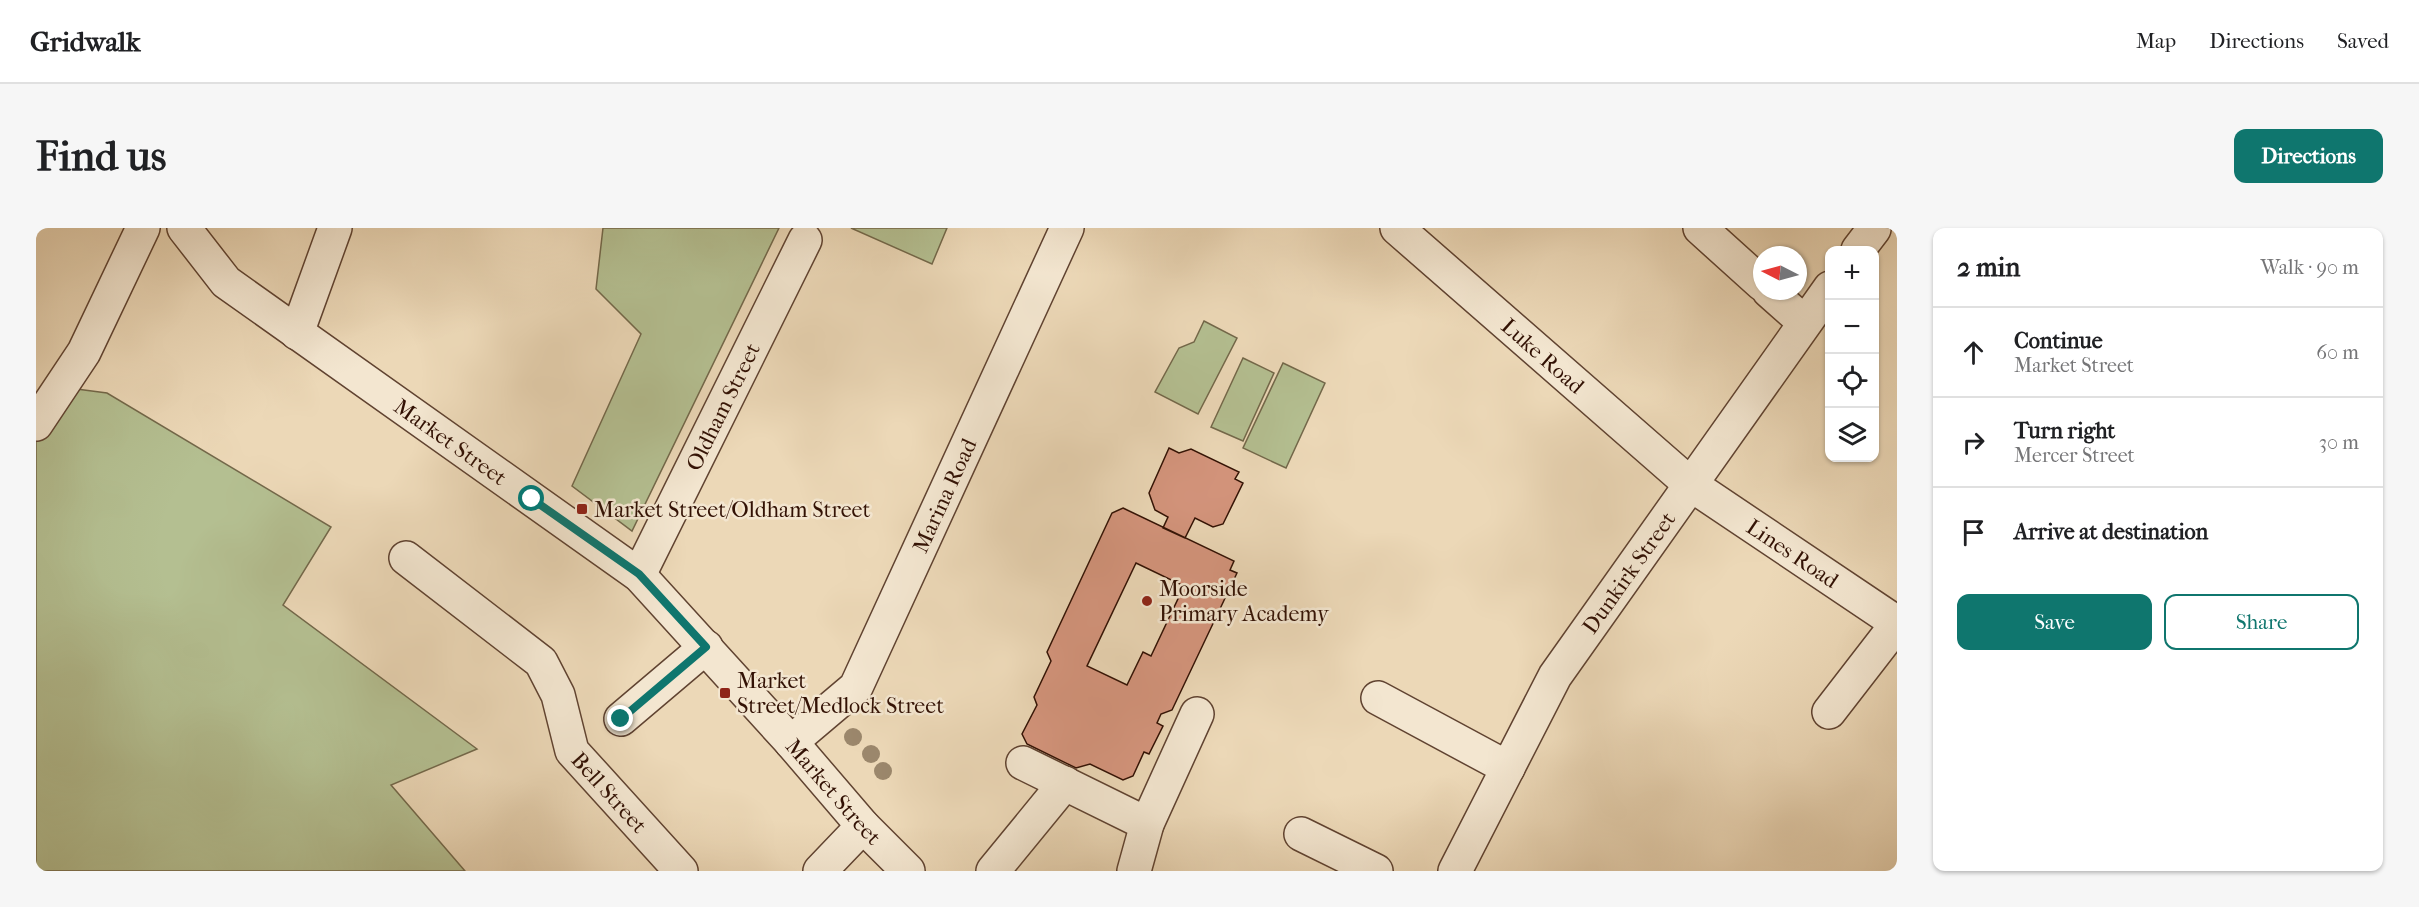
<!DOCTYPE html>
<meta charset="utf-8">
<style>
body{margin:0;font-family:"IM FELL French Canon",serif;background:#f6f6f6;color:#202124}
.controls{position:absolute;right:18px;top:18px;display:grid;overflow:hidden;border-radius:12px;box-shadow:0 2px 4px #0004}
.controls button{width:54px;height:54px;display:grid;place-items:center;padding:0;border:0;border-bottom:2px solid #e0e0e0;background:#fff;color:#202124;font:30px sans-serif}
.compass{position:absolute;left:1717px;top:18px;width:54px;height:54px;border-radius:50%;background:#fff;box-shadow:0 2px 4px #0004;rotate:276deg}
.stop{position:absolute;width:18px;height:18px;margin:-14px;border:4px solid #0f766e;border-radius:50%;background:#fff}
.stop.end{background:#0f766e;border-color:#fff;box-shadow:0 2px 6px #0008}
.list{margin:0;padding:0;list-style:none}
h2{display:flex;justify-content:space-between;align-items:center;height:78px;margin:0;padding:0 24px;font-size:26px}
h2 small{font-size:20px;font-weight:400;color:#757577}
.list li{display:grid;grid-template-columns:39px 1fr auto;gap:18px;align-items:center;box-sizing:border-box;height:90px;padding:0 24px;border-top:2px solid #e0e0e0}
.list b{display:block;font-size:22px;white-space:nowrap}
.list p{margin:0;font-size:20px;white-space:nowrap;color:#757577}
.list em{font-size:20px;font-style:normal;color:#757577}
.actions{display:flex;gap:12px;padding:18px 24px}
.actions a{flex:1;padding:14px 0;border:2px solid #0f766e;border-radius:12px;text-align:center;font-size:21px;color:#0f766e}
.actions .main{background:#0f766e;color:#fff}
.icon{flex:none;width:33px;height:33px;fill:none;stroke:currentColor;stroke-width:2;stroke-linecap:round;stroke-linejoin:round}
.map{position:relative;flex:none;width:1861px;height:643px;overflow:hidden;border-radius:12px}
header{display:flex;align-items:center;gap:36px;box-sizing:border-box;height:84px;padding:0 30px;background:#fff;border-bottom:2px solid #e0e0e0}
header strong{font-size:28px}
nav{display:flex;gap:33px;margin-inline-start:auto;font-size:21px}
.intro{display:flex;align-items:center;justify-content:space-between;box-sizing:border-box;height:144px;padding:0 36px}
h1{margin:0;font-size:42px}
.button{padding:15px 27px;border-radius:12px;background:#0f766e;color:#fff;font-size:21px;font-weight:700}
main{display:flex;gap:36px;padding:0 36px}
aside{flex:1;background:#fff;border-radius:12px;box-shadow:0 2px 4px #0004}
.map>svg:first-child{display:block}
</style>
<header>
<strong>Gridwalk</strong>
<nav><a>Map</a><a>Directions</a><a>Saved</a></nav>
</header>
<div class="intro"><h1>Find us</h1><a class="button">Directions</a></div>
<main>
<div class="map">
<svg width="1861" height="643" viewBox="0 0 1861 643">
<rect width="100%" height="100%" fill="#ecd8b7"/>
<filter id="stains"><feTurbulence type="fractalNoise" baseFrequency=".00333" numOctaves="4"/><feColorMatrix values="0 0 0 0 .2 0 0 0 0 .09 0 0 0 0 .02 0 0 0 .5 -.17"/></filter>
<radialGradient id="worn" r=".72"><stop offset=".6" stop-color="#630" stop-opacity="0"/><stop offset="1" stop-color="#630" stop-opacity=".3"/></radialGradient>
<!-- green -->
<path fill="#b4bf91" stroke="#73684a" stroke-width="1.5" d="M567,0H743L596,303L536,258L605,106L560,61Z
M815,0H911L896,36Z
M1168,93L1201,110L1162,186L1119,164L1143,120L1158,114Z
M1207,130L1238,145L1207,213L1175,199Z
M1247,135L1289,155L1250,240L1207,220Z
M10,157L71,165L295,299L247,377L441,521L355,557L429,643H0V166Z"/>
<!-- building -->
<path fill="#d5957d" stroke="#321104" stroke-width="1.5" fill-rule="evenodd" d="M1133,220L1143,225L1155,221L1203,244L1199,251L1207,255L1187,296L1177,299L1159,290L1149,310L1127,300L1132,289L1119,282L1113,265Z
M1087,280L1198,333L1194,342L1201,345L1136,482L1125,486L1121,495L1127,498L1113,526L1108,524L1097,548L1087,552L1054,536L1040,540L991,516L986,506L1001,477L998,469L1015,433L1011,424L1076,285ZM1100,335L1148,358L1115,428L1107,424L1091,457L1051,438Z"/>
<g fill="none" stroke-linecap="round" stroke-linejoin="round">
<!-- minor casing -->
<g stroke="#604331" stroke-width="36">
<g id="minor">
<path id="s1" d="M148,0L190,54L603,347L755,514L827,598L872,643"/>
<path id="s2" d="M1361,0L1654,256L1861,395"/>
<path d="M1664,0L1726,56"/>
<path d="M1822,22L1838,1"/>
<path d="M1733,63L1768,94"/>
<path d="M261,105L299,0"/>
<path d="M0,196L48,124L107,0"/>
<path id="s3" d="M370,330L505,434L522,467L536,523L645,643"/>
<path id="s4" d="M603,347L769,12"/>
<path d="M1342,470L1472,540"/>
<path d="M1793,484L1861,396"/>
<path d="M585,491L670,419"/>
<path id="s5" d="M755,514L820,459L1031,0"/>
<path d="M987,535L1111,596"/>
<path d="M1265,606L1340,643"/>
<path d="M784,643L827,598"/>
<path d="M957,643L1029,555"/>
<path d="M1098,643L1111,596L1161,486"/>
<path id="s6" d="M1419,643L1519,448L1794,60"/>
</g>
</g>
<!-- minor -->
<use href="#minor" stroke="#f3e6d0" stroke-width="33"/>
</g>
<!-- trees -->
<g fill="#9b876c">
<circle cx="817" cy="509" r="9"/>
<circle cx="835" cy="526" r="9"/>
<circle cx="847" cy="543" r="9"/>
</g>
<g fill="none" stroke-linecap="round" stroke-linejoin="round">
<!-- route -->
<path stroke="#0f766e" stroke-width="8" d="M496,271L603,346L670,419L585,491"/>
</g>
<!-- markers -->
<g fill="#8f2418" stroke="#f3e6d0" stroke-width="2">
<rect x="540" y="275" width="12" height="12" rx="3"/>
<circle cx="1111" cy="373" r="6"/>
<rect x="683" y="459" width="12" height="12" rx="3"/>
</g>
<g text-anchor="middle" stroke-width="5" stroke-linejoin="round" paint-order="stroke">
<!-- street labels -->
<g font-size="22" fill="#321104" stroke="#f3e6d0">
<text dy="8" stroke="none"><textPath href="#s2" startOffset="194">Luke Road</textPath></text>
<text dy="8" stroke="none"><textPath href="#s4" startOffset="188">Oldham Street</textPath></text>
<text dy="8" stroke="none"><textPath href="#s1" startOffset="344">Market Street</textPath></text>
<text dy="8" stroke="none"><textPath href="#s5" startOffset="296">Marina Road</textPath></text>
<text dy="8" stroke="none"><textPath href="#s2" startOffset="513">Lines Road</textPath></text>
<text dy="8" stroke="none"><textPath href="#s6" startOffset="346">Dunkirk Street</textPath></text>
<text dy="8" stroke="none"><textPath href="#s1" startOffset="866">Market Street</textPath></text>
<text dy="8" stroke="none"><textPath href="#s3" startOffset="321">Bell Street</textPath></text>
</g>
<!-- poi labels -->
<g font-size="22" fill="#321104" stroke="#f3e6d0" text-anchor="start">
<text x="558" y="289">Market Street/Oldham Street</text>
<text x="1123" y="368">Moorside<tspan x="1123" dy="25">Primary Academy</tspan></text>
<text x="701" y="460">Market<tspan x="701" dy="25">Street/Medlock Street</tspan></text>
</g>
</g>
<rect width="100%" height="100%" filter="url(#stains)"/>
<rect width="100%" height="100%" fill="url(#worn)"/>
</svg>
<div class="controls">
<button>+</button>
<button>−</button>
<button><svg class="icon" aria-label="locate" viewBox="0 0 24 24"><circle cx="12" cy="12" r="6"/><path d="M12 2v4M12 18v4M2 12h4M18 12h4"/></svg></button>
<button><svg class="icon" aria-label="layers" viewBox="0 0 24 24"><path d="M12 4l9 5-9 5-9-5zM3 14l9 5 9-5"/></svg></button>
</div>
<svg class="compass" viewBox="-18 -18 36 36"><path d="M0-13l5 13h-10z" fill="#e53935"/><path d="M0 13l5-13h-10z" fill="#757577"/></svg>
<div class="stop" style="left:496px;top:271px"></div>
<div class="stop end" style="left:585px;top:491px"></div>
</div>
<aside>
<h2>2 min<small>Walk · 90 m</small></h2>
<ul class="list">
<li><svg class="icon" aria-label="ahead" viewBox="0 0 24 24"><path d="M12 20V5M6 11l6-6 6 6"/></svg><div><b>Continue</b><p>Market Street</p></div><em>60 m</em></li>
<li><svg class="icon" aria-label="right" viewBox="0 0 24 24"><path d="M7 20v-9h11M14 6l5 5-5 5"/></svg><div><b>Turn right</b><p>Mercer Street</p></div><em>30 m</em></li>
<li><svg class="icon" aria-label="arrive" viewBox="0 0 24 24"><path d="M6 21V4h12l-3 4 3 4H6"/></svg><div><b>Arrive at destination</b></div></li>
</ul>
<div class="actions"><a class="main">Save</a><a>Share</a></div>
</aside>
</main>
